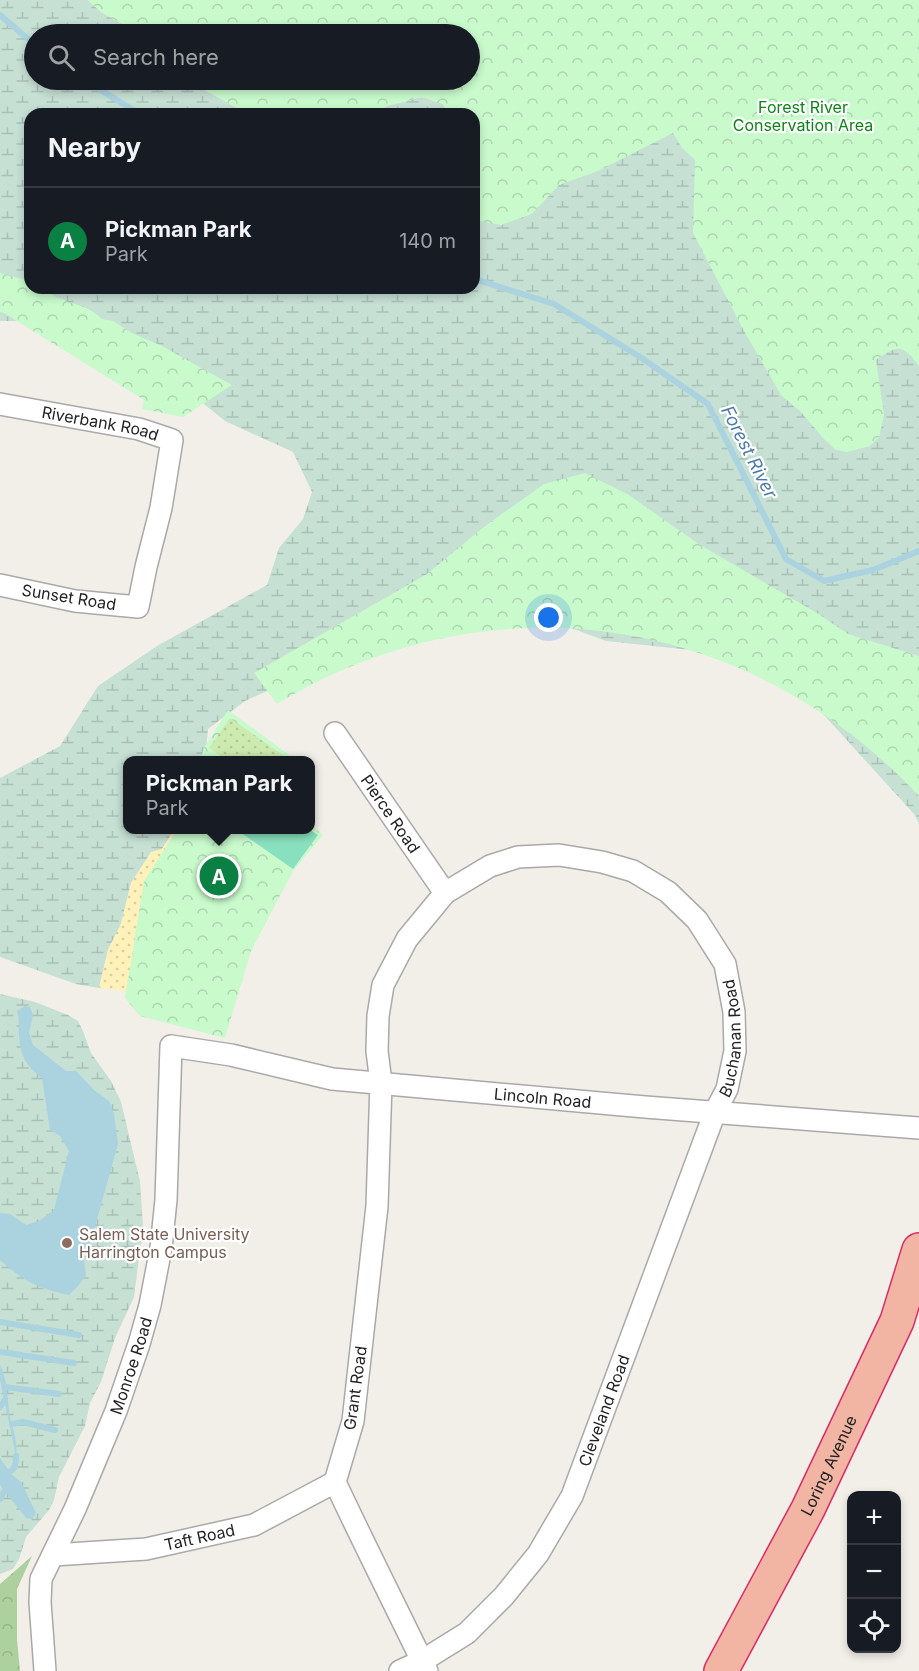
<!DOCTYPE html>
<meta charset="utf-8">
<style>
body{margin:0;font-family:Inter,sans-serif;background:#242831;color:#f1f3f6}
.controls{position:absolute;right:18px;bottom:18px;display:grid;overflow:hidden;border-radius:12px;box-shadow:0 3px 9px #0003}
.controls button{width:54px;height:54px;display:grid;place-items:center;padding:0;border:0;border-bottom:2px solid #363941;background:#171b24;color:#f1f3f6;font:30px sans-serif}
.you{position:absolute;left:549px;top:618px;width:21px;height:21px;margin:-15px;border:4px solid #fff;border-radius:50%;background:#1a73e8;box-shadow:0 0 0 9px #1a73e833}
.badge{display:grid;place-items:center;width:39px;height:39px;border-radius:50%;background:#0b8043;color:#fff;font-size:20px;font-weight:700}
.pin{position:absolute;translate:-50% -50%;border:3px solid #fff;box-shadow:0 2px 6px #0006}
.popup{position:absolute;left:123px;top:756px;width:192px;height:78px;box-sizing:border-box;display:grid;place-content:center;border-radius:12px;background:#171b24;filter:drop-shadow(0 2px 4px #0005);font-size:20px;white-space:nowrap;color:#9ea1a6}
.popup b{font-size:22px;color:#f1f3f6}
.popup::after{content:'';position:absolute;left:50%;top:100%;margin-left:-12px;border:12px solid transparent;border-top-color:#171b24}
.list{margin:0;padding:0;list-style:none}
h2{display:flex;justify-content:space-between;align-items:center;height:78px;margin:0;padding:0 24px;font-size:26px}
h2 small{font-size:20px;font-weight:400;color:#9ea1a6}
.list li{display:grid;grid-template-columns:39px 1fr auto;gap:18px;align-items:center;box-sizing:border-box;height:108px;padding:0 24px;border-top:2px solid #363941}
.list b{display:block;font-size:22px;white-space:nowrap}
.list p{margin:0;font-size:20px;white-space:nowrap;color:#9ea1a6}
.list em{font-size:20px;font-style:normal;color:#9ea1a6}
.icon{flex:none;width:33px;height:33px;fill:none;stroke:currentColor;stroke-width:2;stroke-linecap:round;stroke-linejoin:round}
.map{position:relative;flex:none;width:919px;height:1671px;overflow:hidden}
.search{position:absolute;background:#171b24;box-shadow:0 3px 9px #0003;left:24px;top:24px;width:456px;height:66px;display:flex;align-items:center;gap:15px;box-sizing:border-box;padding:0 21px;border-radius:33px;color:#9ea1a6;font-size:22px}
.panel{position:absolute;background:#171b24;box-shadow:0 3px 9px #0003;left:24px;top:108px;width:456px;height:186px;border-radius:18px}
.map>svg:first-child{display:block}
</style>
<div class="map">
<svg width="919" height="1671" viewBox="0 0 919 1671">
<defs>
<pattern id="forest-crowns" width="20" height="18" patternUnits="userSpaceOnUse" patternTransform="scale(1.5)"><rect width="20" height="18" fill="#add19e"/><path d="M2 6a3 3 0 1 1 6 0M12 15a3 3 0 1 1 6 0" fill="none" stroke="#95b388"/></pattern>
<pattern id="wetland-marsh" width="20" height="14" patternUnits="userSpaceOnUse" patternTransform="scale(1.5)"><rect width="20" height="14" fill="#c6e0d4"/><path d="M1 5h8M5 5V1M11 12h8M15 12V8" fill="none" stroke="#aac0b6"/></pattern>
<pattern id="sand-dots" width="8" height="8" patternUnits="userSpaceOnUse" patternTransform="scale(1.5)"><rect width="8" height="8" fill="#fff1ba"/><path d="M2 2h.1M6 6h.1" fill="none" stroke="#dacea0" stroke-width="1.8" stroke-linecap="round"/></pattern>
<pattern id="park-crowns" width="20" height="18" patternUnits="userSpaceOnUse" patternTransform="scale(1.5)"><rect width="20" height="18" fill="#c8facc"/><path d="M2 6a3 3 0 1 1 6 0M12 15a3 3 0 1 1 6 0" fill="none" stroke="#acd6af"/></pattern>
<pattern id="garden-dots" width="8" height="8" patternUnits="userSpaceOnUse" patternTransform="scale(1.5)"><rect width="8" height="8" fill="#cdebb0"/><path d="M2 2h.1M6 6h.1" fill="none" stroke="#b0c997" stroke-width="1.8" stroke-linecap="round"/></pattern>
</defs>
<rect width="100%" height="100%" fill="#f2efe9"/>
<!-- forest -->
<path fill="url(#forest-crowns)" d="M32,1556L17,1589V1640L20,1671H0V1584Z"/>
<!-- wetland -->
<path fill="url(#wetland-marsh)" d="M0,0H88L101,12L140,34H34V80H187L248,114H30V288H474V183L574,118L919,147V823L914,814L824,715L751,662L691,650L606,641L552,621L503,616L347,655L245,701L208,729L205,760H128V830H174L162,849L131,883L121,924L108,950L99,988L76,984L0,957V778L60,746L98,686L157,646L267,585L279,548L303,519L312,492L293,452L225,421L199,400L26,321H0Z
M422,97L443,104L449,114H371L387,106Z
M0,994L35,1002L68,1015L78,1021L83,1031L91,1053L111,1081L121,1102L140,1181L143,1227L134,1297L115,1338L101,1382L90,1403L85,1426L59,1477L54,1500L49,1510L26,1537L19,1559L13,1569L0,1574Z"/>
<!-- sand -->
<path fill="url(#sand-dots)" d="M174,830H205L137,992L99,988L108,950L121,924L131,883L151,852L162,849Z"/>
<!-- park -->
<path fill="url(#park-crowns)" d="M88,0H919V366C902,344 898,344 876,360L884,415L879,437L870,446L847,452L836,450L824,439L800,411L781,395L744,331L693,233L695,160L682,148L673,133L598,171L559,185L532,214L501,225L474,220V114H449L443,104L422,97L387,106L371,114H248L187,80H470V34H140L101,12Z
M0,273L30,281V288H44C58,304 87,302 102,319L113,321L134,334L160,345L232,385L183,417L142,409L144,400L4,313L0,312Z
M585,473L629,495L700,545L817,613L848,634L919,656V796C749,614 491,574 277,704L254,673L427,574L485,526L544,484Z
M228,710L296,760H200L204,748Z
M311,824L323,835L293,871L251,951L225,1038L140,1016L125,998L144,881L177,830H310Z"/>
<!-- garden -->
<path fill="url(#garden-dots)" d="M230,718L290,760H226L209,748Z"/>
<!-- pitch -->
<path fill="#88e0be" d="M237,830H310L318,835L293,869Z"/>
<!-- water -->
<path fill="#aad3df" d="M25,1006L30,1007L33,1015L29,1033L33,1045L66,1071H76L94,1090L109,1101L114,1114L118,1144L89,1248L83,1255L86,1275L79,1285L69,1295C39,1289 23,1281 0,1260V1213L10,1214L26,1225L39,1221L54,1210L69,1151L60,1136L50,1130L42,1078C26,1065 21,1058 19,1036C18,1027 20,1020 17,1011Z
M0,1365C8,1379 7,1400 10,1417C13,1431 18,1441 16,1456L0,1380Z
M0,1458L11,1474L21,1482L36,1513L32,1519L26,1518L0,1485Z"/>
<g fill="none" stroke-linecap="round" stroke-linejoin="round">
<!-- stream -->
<path stroke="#aad3df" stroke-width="6" d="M0,15L34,44
M84,80L140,114
M474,279L554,304L640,357L708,404L786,559L824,581L873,570L919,551
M0,1322L79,1335
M0,1352L74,1363
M5,1387L59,1394
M0,1407L5,1400
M12,1424L23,1422L55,1430
M9,1472C16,1469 16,1462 16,1456
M0,1499L5,1490"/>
<!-- minor casing -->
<g stroke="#a9a9a9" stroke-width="24">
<g id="minor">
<path id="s1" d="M0,404L139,429L172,440L161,508L146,567L138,607L75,601L0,585"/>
<path id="s2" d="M335,733L445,893"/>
<path id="s3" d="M53,1555L146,1549L254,1525L335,1482"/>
<path id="s4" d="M45,1671L40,1602L41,1579L75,1509L116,1411L139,1344L150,1305L161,1248L166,1200L171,1046L231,1055L332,1079L645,1107L919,1128"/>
<path id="s5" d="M400,1671L422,1661L467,1633L504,1596L538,1554L572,1496L715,1112L727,1089L735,1051L734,1012L725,964L697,920L668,892L633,871L602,862L559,855L518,857L490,866L445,893L407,939L383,985L378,1016L377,1051L381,1083L377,1206L353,1421L335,1482C363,1542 393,1601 422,1661L427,1671"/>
</g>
</g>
<!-- trunk casing -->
<g stroke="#dc2a67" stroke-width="36">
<g id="trunk">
<path id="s6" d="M721,1671L808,1509L897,1321L919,1250"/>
</g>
</g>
<!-- minor -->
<use href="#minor" stroke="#fff" stroke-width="21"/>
<!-- trunk -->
<use href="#trunk" stroke="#f2b4a3" stroke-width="33"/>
</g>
<!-- markers -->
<circle fill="#8d6e63" stroke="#fff" stroke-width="2" cx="67" cy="1243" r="6"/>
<g text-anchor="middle" stroke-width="4.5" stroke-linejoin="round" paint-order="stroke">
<!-- park labels -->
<g font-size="16" fill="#0c8416" stroke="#fff">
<text x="803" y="113">Forest River<tspan x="803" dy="18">Conservation Area</tspan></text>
</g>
<!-- street labels -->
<g font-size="16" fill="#222" stroke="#fff">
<text dy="6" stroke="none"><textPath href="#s1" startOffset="102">Riverbank Road</textPath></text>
<text transform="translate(69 597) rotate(9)" y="6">Sunset Road</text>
<text dy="6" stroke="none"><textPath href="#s2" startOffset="98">Pierce Road</textPath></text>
<text dy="6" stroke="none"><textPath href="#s5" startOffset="738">Buchanan Road</textPath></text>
<text dy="6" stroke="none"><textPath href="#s4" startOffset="1024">Lincoln Road</textPath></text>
<text dy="6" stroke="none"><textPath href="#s4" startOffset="324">Monroe Road</textPath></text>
<text transform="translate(355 1388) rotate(-82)" y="6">Grant Road</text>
<text dy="6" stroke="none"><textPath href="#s5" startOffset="342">Cleveland Road</textPath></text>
<text dy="6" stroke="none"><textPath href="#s6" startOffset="232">Loring Avenue</textPath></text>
<text dy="6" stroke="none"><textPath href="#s3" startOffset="148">Taft Road</textPath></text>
</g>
<!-- education labels -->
<g font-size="16" fill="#785e54" stroke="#fff" text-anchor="start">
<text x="79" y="1240">Salem State University<tspan x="79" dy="18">Harrington Campus</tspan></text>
</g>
<!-- water labels -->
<g font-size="18" font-style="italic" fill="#4a7aab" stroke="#fff">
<text transform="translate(749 452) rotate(63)" y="6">Forest River</text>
</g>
</g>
</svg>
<div class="controls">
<button>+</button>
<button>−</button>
<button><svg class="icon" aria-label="locate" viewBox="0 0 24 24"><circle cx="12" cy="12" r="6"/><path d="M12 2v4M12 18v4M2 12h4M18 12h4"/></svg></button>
</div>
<div class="you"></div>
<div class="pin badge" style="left:219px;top:876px">A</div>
<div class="popup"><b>Pickman Park</b>Park</div>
<div class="search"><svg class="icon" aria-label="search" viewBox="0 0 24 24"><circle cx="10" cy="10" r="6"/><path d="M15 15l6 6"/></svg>Search here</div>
<section class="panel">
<h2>Nearby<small></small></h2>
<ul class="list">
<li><span class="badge">A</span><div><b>Pickman Park</b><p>Park</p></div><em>140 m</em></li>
</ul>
</section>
</div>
